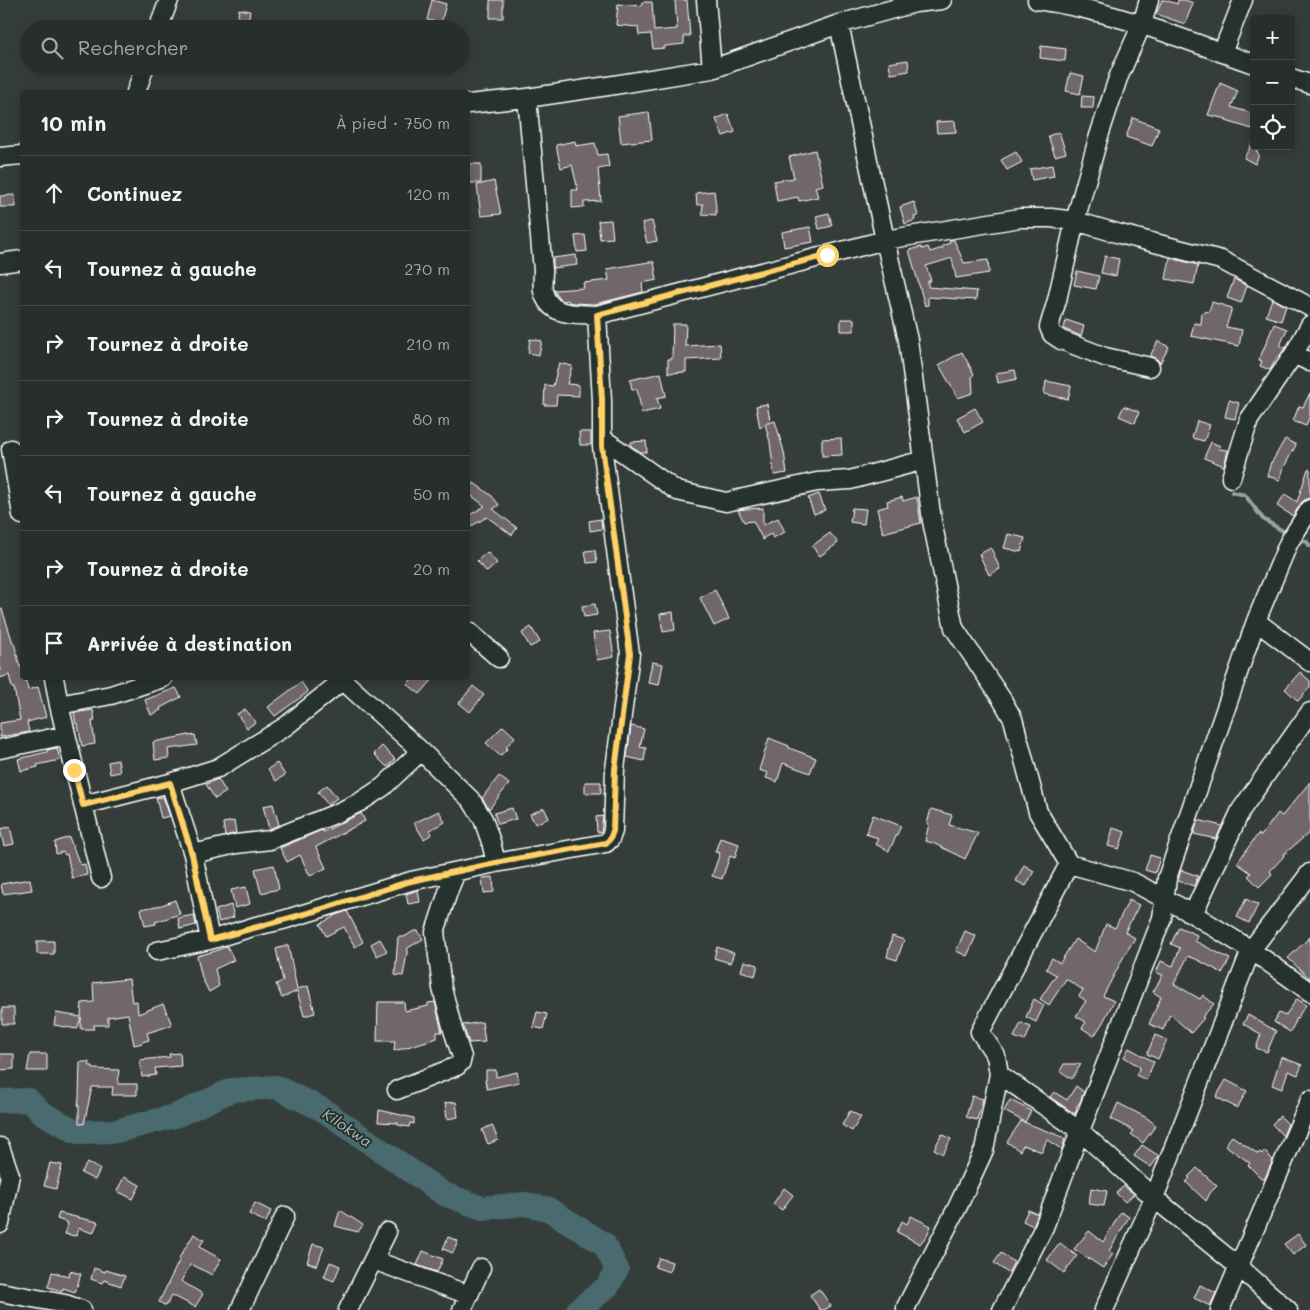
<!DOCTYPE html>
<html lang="fr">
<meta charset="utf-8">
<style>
body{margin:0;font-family:Mali,sans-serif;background:#303634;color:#f1f3f6}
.controls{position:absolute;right:15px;top:15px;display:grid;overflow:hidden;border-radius:5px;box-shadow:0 2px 12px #0003}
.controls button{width:45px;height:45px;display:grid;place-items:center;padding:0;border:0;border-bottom:1px solid #444a48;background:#282e2c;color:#f1f3f6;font:25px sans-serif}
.stop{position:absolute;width:15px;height:15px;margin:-11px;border:4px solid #ffd166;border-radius:50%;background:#fff}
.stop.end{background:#ffd166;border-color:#fff;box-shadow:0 1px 5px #0008}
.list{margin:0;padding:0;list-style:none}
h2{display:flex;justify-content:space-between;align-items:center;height:65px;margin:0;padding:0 20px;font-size:21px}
h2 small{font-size:16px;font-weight:400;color:#a5a8a9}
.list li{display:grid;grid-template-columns:32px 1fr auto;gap:15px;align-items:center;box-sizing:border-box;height:75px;padding:0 20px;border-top:1px solid #444a48}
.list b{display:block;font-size:19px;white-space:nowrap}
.list em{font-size:16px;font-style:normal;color:#a5a8a9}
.icon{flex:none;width:28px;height:28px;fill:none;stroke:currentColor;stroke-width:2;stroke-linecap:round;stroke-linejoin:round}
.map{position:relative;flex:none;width:1310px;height:1310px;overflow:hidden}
.search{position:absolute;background:#282e2c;box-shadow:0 2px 12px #0003;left:20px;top:20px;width:450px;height:55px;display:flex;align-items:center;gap:12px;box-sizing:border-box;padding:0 18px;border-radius:28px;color:#a5a8a9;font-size:19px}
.panel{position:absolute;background:#282e2c;box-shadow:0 2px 12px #0003;left:20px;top:90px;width:450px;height:590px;border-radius:5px}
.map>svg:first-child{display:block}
</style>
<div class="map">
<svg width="1310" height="1310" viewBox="0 0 1310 1310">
<rect width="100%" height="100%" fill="#353d3a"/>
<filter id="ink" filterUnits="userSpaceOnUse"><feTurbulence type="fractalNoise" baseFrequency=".02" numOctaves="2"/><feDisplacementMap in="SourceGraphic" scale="10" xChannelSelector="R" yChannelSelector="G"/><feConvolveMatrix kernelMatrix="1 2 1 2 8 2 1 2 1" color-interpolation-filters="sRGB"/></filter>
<g filter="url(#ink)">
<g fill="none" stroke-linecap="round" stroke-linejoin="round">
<!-- stream -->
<path stroke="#91a6a8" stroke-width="4" d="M1232,492L1245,495L1263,519L1288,534
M1297,539L1306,541L1310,546"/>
<!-- river -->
<path stroke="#486b6e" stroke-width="24" d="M0,1101L28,1100L42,1113L77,1132L116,1131L175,1116L232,1090L276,1087L323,1110L444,1194L482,1208L525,1204L548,1209L604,1244L617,1269L608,1286L578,1310"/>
</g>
<!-- building -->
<path fill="#70666c" stroke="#fff" d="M432,0L446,4L441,23L427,20Z
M490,0H503V18H490Z
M675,0H687L690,36H684V44L665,46V48L653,49L651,34L639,35L638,27L616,25L618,4L642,6V2H652L654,31L677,29Z
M1162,0H1165L1177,4L1178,0H1185L1193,3L1185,24L1156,14Z
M239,9L250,11L247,29H236Z
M1041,46L1066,49L1065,61L1040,58Z
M908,60L909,71L891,74L889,63Z
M1070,73L1084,76L1080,94L1066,91Z
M1220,83L1238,91L1231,107L1254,114V122L1252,129L1226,121L1227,119L1208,115Z
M1082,96L1094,97L1093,108H1081Z
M649,112L652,140L621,143L618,116Z
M728,114L735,132L723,136L716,119Z
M1133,118L1159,128L1152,146L1126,137Z
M955,121L956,132L937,133L936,122Z
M1059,132L1066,153L1055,156L1048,136Z
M575,141L576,146L595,143L598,155L607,154L609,167L598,169L601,201L584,202V207L572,208V190H578L572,165L561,168L556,145Z
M1253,142L1254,146L1259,155L1255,164L1244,158Z
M815,150L823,185L815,187L818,197L799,201L798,197L777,201L774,181L794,178L789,157Z
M1016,152L1022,162L1007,170L1001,160Z
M468,164H481V183H468Z
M1052,165L1054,176L1032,180L1030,169Z
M494,181L501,214L481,216L477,185Z
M714,191L716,207V215L702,214L703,204L697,205L696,193Z
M15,195L16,207H0V196Z
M914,202L918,216L914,217L915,220L905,224L900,207Z
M829,213L832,226L819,229L816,216Z
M611,220L613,238L600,239L598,221Z
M652,221L657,241L647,243L642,223Z
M810,227L813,242L784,247L782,232Z
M585,235L587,251L577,252L575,236Z
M949,240H954L964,263L988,260L989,273L956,278L952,258L926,266L931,281H928V287L977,291L976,300L928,297V305L925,306L909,250L921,247L922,249L928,247L930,252L943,248L942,246L950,243Z
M576,255L577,265L553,268V258Z
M1105,256L1119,259L1116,276L1101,273Z
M1170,258L1198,265L1194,284L1166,279Z
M649,262H654L657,280L642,283L643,292L595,304L573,303L569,302L568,300L563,301L559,298L554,290L584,288L583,283L609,280L607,269Z
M1077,271L1099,276L1096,289L1074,285Z
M1234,279L1247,286L1241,303L1227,298Z
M1272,299L1286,306L1281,321L1266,316Z
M1212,302L1232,308L1226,327L1242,330L1239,346L1191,336L1194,323L1201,324L1202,313L1209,311Z
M841,319H854V331H841Z
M1066,320L1084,326L1081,336L1064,329Z
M673,324H686L685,346L720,344L721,358L686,360V372L668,373V359H672Z
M1274,324L1287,329L1280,346L1285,348L1279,357H1277L1270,370L1260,366L1262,361L1259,360Z
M530,339L542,341L539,355L528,353Z
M1158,341L1169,347L1160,363L1157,359L1150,356Z
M962,352L974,374L972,376L973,393L958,398L939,365Z
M559,363L572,366L567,384L579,385V396L557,395L556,405H544L545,385L553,386Z
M1015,370L1017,379L998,383L996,373Z
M661,373L666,396L657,398L660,409L642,413L637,389H632L630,380Z
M1046,381L1071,386L1068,399L1044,394Z
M1310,393V416L1306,426L1293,421L1299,406L1303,407Z
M1229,400L1239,403L1235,419L1225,417Z
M767,404L770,420L765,424L775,421L784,452L787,473L774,475L770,442L765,424L760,428L756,406Z
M1124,406L1139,412L1135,423L1119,416Z
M975,408L983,422L965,432L957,418Z
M1197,421L1210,425L1204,441L1192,438Z
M579,432H591V445H580Z
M841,438L842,455L822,456V439Z
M1285,439L1296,445L1284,467L1280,480L1267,476L1271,462H1272Z
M646,441L647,452H641L631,446V442Z
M1211,442L1220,446L1219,449L1228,450L1224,466L1204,458Z
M1308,469H1310V498L1306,499L1301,503L1293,516L1277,506L1285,494L1297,502Z
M474,483L492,496L499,505L493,509L517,528L512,535L487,517L468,528V516L485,506L468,493V492Z
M819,494L825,510L814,514L808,498Z
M902,497L903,501L917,497L921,523L883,533L877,509L888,506L887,501Z
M763,508V525L778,518L785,532L773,538L771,534L763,538V540L753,521L744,522L738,510L745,509Z
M852,508L866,509L864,524L850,522Z
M601,519L602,529L590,531L589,521Z
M830,533L838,543L820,556L812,546Z
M1008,534L1025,538L1021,552L1004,548Z
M991,548L1000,569L989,575L979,554Z
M595,550L597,562L587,563L585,551Z
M487,552L497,563L487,572L477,561Z
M715,590L729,619L714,626L700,598Z
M595,604L597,615L584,617L582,606Z
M0,609H2L13,643H14L20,667L22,666V678H25L28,690L38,687L46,717L27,722L29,732L0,737V723L20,720L14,688H12L9,675L0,678Z
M673,612L675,630L663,632L660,614Z
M531,627L540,642L530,647L522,633Z
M610,631L614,657L597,660L593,633Z
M652,662L663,664L659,685L648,683Z
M1300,672L1310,681V687L1298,701L1285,689Z
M413,678H434L420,694L407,684Z
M301,682L308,692L275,716L268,707Z
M473,686L484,695L470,712L459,703Z
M176,688L181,697L160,708L161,710L151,715L145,700Z
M245,709L256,722L247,728L237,714Z
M93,710L95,721H92L95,744L82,746L78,724H76L74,713Z
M503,726L515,737L506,747L508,748L500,756L486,743Z
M631,726L644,729L640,747L646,748L644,761L627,757Z
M189,735V736L195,735L197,745L168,749L169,758L155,760L153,742Z
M769,738L789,746V748L816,758L810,773L783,763L777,782L766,778L768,773L759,770Z
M382,746L395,759L387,767L374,754Z
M57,748L60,760L37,765L38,767L21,771L18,759L47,752V750Z
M118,760L120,772L110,774L108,762Z
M277,763L285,775L276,781L268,769Z
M499,776L509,784L489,809L482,798Z
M218,779L226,792L215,799L206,784Z
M585,782H601V793H585Z
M1310,782V832L1283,855L1284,856L1270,871L1272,874L1259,887L1248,876L1251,873L1237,863L1258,834L1261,836L1278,813L1282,816Z
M327,785L337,798L328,805L318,792Z
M163,797L170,816L161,818L156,798Z
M273,804L279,825L269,829L263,806Z
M512,808L516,819L498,824L494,813Z
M544,808L549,818L535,824L530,814Z
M931,809L952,815L949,825L978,833L965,859L933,843L925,841L929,824H927Z
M439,811L445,822L430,830L432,834L424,839L414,823Z
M361,813L365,821L316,847L326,868L310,876L300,855L287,862L280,848L322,830L323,832Z
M873,815L901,826L889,851L875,844L878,838L866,834Z
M603,816L601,832H597L596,817Z
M1198,820L1222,826L1216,839L1194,834Z
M234,821L236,833L225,836L223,823Z
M10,827L14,844L4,846L0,829Z
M1113,828L1125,832L1119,849L1108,846Z
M69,837L80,865L85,864L87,875L72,878L67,854L65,855L63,852L56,854L55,842Z
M720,838L739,844L735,858L730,856L722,879L712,876L720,853L715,852Z
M1150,855L1160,858L1155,873L1145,870Z
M274,865L279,889L261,893L255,869Z
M1024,865L1034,871L1026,886L1016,881Z
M1181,870L1198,876L1194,886L1178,881Z
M493,877L494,892L484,893L482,878Z
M30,879L32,890L3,894L1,884Z
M246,887L250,904L235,908L231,890Z
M418,890L420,902L408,904L406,894Z
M1246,899L1258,905L1249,923L1237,917Z
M175,900L180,914L155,922L156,924L145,926L141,909L162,905Z
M1129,900L1139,905L1125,932L1135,938L1124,956L1103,996L1114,1001L1102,1024L1094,1036L1082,1028L1086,1022L1076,1016L1086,1001L1079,996L1083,990L1066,979L1049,1005L1040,999L1056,975L1046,969L1052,958L1060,963L1075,939L1095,952L1106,924L1115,928Z
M231,905L234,917L219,922L216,910Z
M347,911L363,942L355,947L344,927L326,936L320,924L333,917V916Z
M194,915L196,925L180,929L178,918Z
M1179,927L1197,935L1195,941L1230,959L1222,973L1198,960L1188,956L1174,984L1200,999L1203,995L1214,1004L1202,1017L1204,1018L1191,1033L1170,1014L1163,1030L1149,1024L1161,997L1153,992L1163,975L1156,973L1161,961L1173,966L1180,948L1171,944Z
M414,931H418L423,939L408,948L403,976L395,975L398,937H404Z
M965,931L976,936L967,956L956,951Z
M892,936L904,940L897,960L887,957Z
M1310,937V979L1288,958Z
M380,939L387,951L377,956L371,944Z
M37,941H54V954H37Z
M288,945L297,989L308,986L315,1013L304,1016L297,991L282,998L276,984L283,981L276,949Z
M227,946L234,960L215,969L219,986L209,992L202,978L197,956L216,951Z
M717,947L734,953L730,963L714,958Z
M744,961L758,965L755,976L741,971Z
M129,979L132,1002L137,1001L138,1014L163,1004L172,1025L147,1033L149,1040L142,1042V1043L134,1045L128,1014L108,1017V1025H94V1029H81V1018L77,1029L54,1025L56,1013L81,1017L82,1003L94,1002L93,983Z
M1034,999L1044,1005L1036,1022L1026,1017Z
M1297,999L1306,1005L1295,1021H1296L1290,1032L1274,1022L1279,1013L1285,1016Z
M378,1002H404L405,1011L428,1006V1003L435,1002L442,1032H437V1038L394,1051L395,1041H377Z
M2,1008H14V1024H2Z
M537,1012L547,1014L543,1029L533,1027Z
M1248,1015L1276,1031L1267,1052L1256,1048L1261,1034L1243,1024Z
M482,1022L485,1042L469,1043L463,1025Z
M1021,1023L1031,1027L1025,1041L1014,1037Z
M1155,1035L1167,1040L1158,1059L1147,1054Z
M1129,1048L1154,1062L1146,1080L1136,1075L1140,1067L1124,1057Z
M180,1053L181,1066L155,1068L156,1075L142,1077L140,1060L170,1057L169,1054Z
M0,1054H14V1069L0,1070Z
M30,1054H47V1071H27Z
M1281,1057L1302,1065L1298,1075L1288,1071L1282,1089L1272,1085Z
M80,1062H89L90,1066H93V1069L119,1070L118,1084H137V1095H112L113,1087H92L84,1124L79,1123V1106L78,1105L79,1098Z
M1064,1064H1081L1072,1079L1060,1071Z
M486,1070H496V1077L517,1072L519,1082L487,1089L485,1080H486Z
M1226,1080L1247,1091L1237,1108L1216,1097Z
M1076,1086L1084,1092L1080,1102L1076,1107L1077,1108L1075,1114L1050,1097L1054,1092L1067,1100Z
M972,1096L983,1099L977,1120L966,1117Z
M1010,1100L1031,1111L1025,1122L1004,1111Z
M456,1102L458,1117L447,1119L445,1103Z
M1118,1103L1147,1118L1156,1125L1143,1143L1131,1134L1134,1131L1111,1119Z
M379,1110L414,1118V1124L410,1123L409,1127L398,1125V1123L378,1122Z
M850,1111L861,1117L852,1131L842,1125Z
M1280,1116L1288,1124L1283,1136L1272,1124Z
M1021,1121L1065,1138L1062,1150L1047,1139L1042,1152L1023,1145L1020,1151L1007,1142Z
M492,1125L498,1140L488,1144L482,1130Z
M942,1134L951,1139L943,1154L934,1149Z
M1232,1136L1258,1154L1260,1152L1262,1154L1264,1151L1273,1160L1265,1178L1263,1180L1248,1165L1250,1163L1225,1145Z
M1142,1145L1159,1156L1151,1167L1134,1156Z
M50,1163L62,1165L56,1189L44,1186Z
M87,1163L100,1169L95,1180L81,1173Z
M1197,1168L1217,1186L1210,1193L1206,1201L1186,1182L1190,1178L1188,1177Z
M124,1177L140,1185L133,1199L117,1191Z
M1124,1186L1134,1194L1125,1202L1116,1193Z
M784,1188L793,1195L782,1210L773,1204Z
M1091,1188L1107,1191L1104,1206L1089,1204Z
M255,1203L271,1211L266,1222L249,1214Z
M340,1210L363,1225L358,1232L335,1226Z
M1028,1210L1038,1214L1033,1226L1023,1221Z
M1121,1212L1129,1217L1109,1251L1113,1254L1103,1268L1074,1249L1089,1231L1103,1242Z
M59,1213L80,1218L98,1222L93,1233L78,1228L76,1236L65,1234L68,1223L57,1219Z
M911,1216L931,1226L927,1235L920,1244L897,1232L902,1221L907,1224Z
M194,1234L204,1240L199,1247L221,1259L212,1275L191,1264L181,1281L203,1294L195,1307L172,1295L166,1306L159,1302L180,1259L179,1258Z
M1298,1234L1306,1245L1293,1255L1284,1244Z
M448,1237L458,1241L453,1253L443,1249Z
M1060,1243L1077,1256L1064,1273L1047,1260Z
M313,1244L324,1247L317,1266L307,1262Z
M423,1251L443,1259L437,1272L417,1265Z
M1001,1253L1014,1262L1008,1273L994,1263Z
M659,1258L672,1262L669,1272L655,1267Z
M330,1262L340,1266L334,1281L324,1277Z
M94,1268L105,1272L106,1270L125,1276L121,1286L104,1280L102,1283L91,1279Z
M70,1271L81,1274L75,1292L63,1288L62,1291L48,1287L52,1272L69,1276Z
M1200,1285L1216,1293L1210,1306L1194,1298Z
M819,1289L831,1306L824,1310H820L810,1295Z"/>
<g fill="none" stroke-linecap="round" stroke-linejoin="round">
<!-- minor casing -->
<g stroke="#fff" stroke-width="21">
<path id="minor" d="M706,0L712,69
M1037,0C1112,10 1183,39 1254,64
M1149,0L1142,24L1118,78L1098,139L1075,221L1057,300L1049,327L1052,334L1061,340L1105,357L1150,367
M839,24L885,240L908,340L932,521L954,628L1001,698L1013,719L1038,812L1069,864L1133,882L1193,914L1251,950L1310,992
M158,29L169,0
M1222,53L1243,0
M1291,78L1310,84
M136,92L145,66
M527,98L543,270C543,277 542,285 543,291C550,318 575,313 597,315
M468,104L527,98L608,86L712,69L839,24L915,3L942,0
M0,157L22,155
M0,263L22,260
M1294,354L1310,362
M602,438L677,491L726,502L817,482L850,480L924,460
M11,449L22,515
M1231,478L1249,420L1294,354L1310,325
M1256,621L1310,662
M468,631L499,658
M54,678L59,705L101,878
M59,705L111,695L163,678
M0,749L66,735
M170,783L193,854L210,940
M83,805L170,783L218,768L286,726L343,680
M193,854L236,844L270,840L337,813L360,802L383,787L421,751
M496,863L606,843L610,839L613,831L615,769L630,654L602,446V400L597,315L885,240L1020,218H1051L1075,221L1120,234L1221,260L1310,307
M1193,914L1241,810L1310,712
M157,951L210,940L256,926L283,920L411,881L496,863L491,842L483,819L471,800L421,751L340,678
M999,1074L1080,1131L1154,1198L1239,1267L1288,1310
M397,1090L457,1066L461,1062L462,1057L453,1030L442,988L435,932L449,889L456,872
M0,1147L10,1175L0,1224
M373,1260L469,1295
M0,1292L65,1304L82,1310
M240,1310L285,1216
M348,1310L387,1232
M462,1310L481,1268
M906,1310V1307L958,1206L984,1150L999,1074L996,1056L980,1032L1069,864
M1002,1310L1044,1227L1080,1131L1162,918L1167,878L1256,621L1289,542L1310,509
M1104,1310L1154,1198L1251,950L1310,873
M1220,1310L1310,1100"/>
</g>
<!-- minor -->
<use href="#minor" stroke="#26332d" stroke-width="18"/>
</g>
</g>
<g fill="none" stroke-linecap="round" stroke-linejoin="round" filter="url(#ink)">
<!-- route -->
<path stroke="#ffd166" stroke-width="6" d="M74,770L83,805L170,783L192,854L210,940L319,910L411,881L510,860L606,843L610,839L613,831L615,770L630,654L602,446V400L597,315L827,255"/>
</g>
<g text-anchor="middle" stroke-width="4" stroke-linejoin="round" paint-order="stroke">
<!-- water labels -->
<g font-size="15" font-style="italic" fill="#adbcbe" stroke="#26332d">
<text transform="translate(347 1128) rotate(34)" y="5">Kilokwa</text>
</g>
</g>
</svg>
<div class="controls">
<button>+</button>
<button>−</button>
<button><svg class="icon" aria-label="locate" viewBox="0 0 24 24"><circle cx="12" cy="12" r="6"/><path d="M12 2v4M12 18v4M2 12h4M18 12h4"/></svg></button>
</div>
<div class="stop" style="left:827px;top:255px"></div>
<div class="stop end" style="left:74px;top:770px"></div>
<div class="search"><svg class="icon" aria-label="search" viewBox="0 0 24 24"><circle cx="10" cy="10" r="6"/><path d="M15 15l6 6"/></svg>Rechercher</div>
<section class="panel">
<h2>10 min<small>À pied · 750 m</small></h2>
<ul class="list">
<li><svg class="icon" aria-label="ahead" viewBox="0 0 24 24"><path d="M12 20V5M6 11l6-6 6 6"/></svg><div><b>Continuez</b></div><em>120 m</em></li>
<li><svg class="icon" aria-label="left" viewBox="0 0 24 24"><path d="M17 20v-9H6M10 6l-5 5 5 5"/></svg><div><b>Tournez à gauche</b></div><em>270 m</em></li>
<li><svg class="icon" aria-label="right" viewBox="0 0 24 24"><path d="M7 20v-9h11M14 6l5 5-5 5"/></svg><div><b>Tournez à droite</b></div><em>210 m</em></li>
<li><svg class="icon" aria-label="right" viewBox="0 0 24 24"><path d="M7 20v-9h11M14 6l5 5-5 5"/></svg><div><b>Tournez à droite</b></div><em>80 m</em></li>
<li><svg class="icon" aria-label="left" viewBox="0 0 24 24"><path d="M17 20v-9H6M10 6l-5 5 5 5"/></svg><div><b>Tournez à gauche</b></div><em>50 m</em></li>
<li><svg class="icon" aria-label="right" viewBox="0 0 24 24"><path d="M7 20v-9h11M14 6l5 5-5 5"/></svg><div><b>Tournez à droite</b></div><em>20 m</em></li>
<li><svg class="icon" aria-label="arrive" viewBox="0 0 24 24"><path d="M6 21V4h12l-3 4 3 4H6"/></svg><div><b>Arrivée à destination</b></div></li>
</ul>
</section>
</div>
